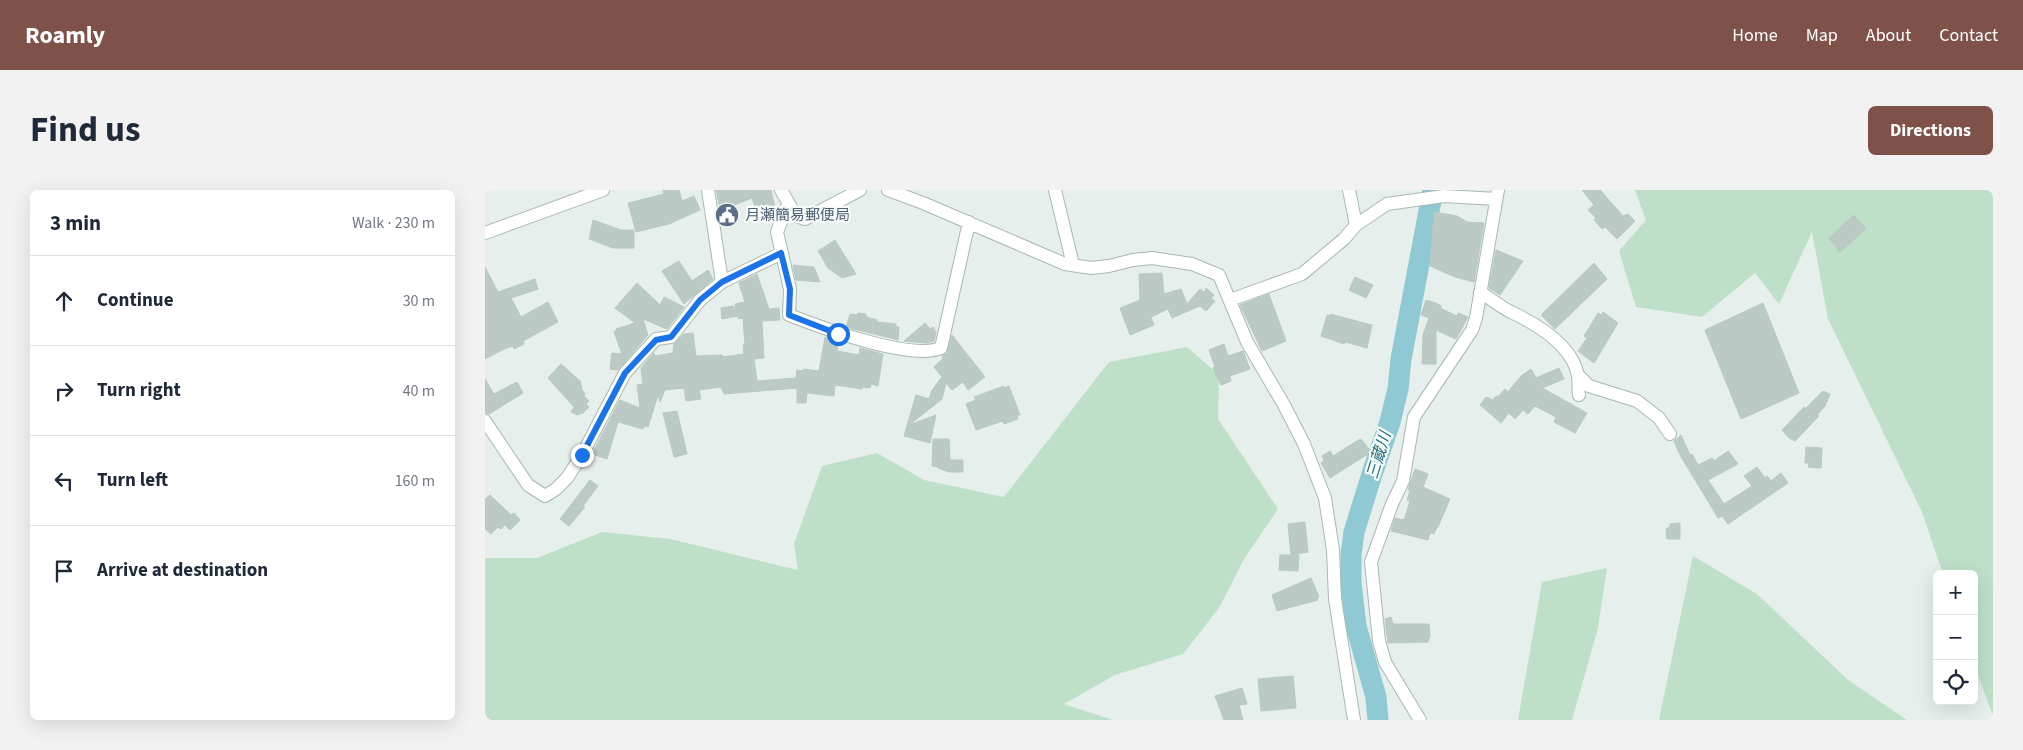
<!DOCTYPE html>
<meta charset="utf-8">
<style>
body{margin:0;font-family:"Source Sans 3","Noto Sans JP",sans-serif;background:#f2f2f3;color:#1f2937}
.controls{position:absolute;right:15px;bottom:15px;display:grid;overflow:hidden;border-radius:8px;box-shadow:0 5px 20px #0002}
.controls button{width:45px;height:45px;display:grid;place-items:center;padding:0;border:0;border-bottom:1px solid #e0e1e3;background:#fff;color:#1f2937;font:25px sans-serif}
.stop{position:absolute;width:15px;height:15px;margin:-11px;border:4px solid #1a73e8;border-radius:50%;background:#fff}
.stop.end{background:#1a73e8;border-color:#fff;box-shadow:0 1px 5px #0008}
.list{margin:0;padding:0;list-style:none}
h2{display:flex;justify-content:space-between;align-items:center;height:65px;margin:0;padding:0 20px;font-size:21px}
h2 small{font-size:16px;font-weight:400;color:#747a83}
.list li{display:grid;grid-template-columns:32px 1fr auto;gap:15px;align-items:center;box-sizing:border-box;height:90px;padding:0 20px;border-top:1px solid #e0e1e3}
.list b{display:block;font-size:19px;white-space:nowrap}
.list em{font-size:16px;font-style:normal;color:#747a83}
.icon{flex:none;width:28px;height:28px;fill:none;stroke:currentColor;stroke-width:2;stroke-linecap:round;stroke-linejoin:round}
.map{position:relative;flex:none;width:1508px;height:530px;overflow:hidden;border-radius:8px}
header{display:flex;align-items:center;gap:30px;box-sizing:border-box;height:70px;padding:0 25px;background:#7f5249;color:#fff}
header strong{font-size:24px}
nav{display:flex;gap:28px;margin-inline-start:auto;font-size:18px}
.intro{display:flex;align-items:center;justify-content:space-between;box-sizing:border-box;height:120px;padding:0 30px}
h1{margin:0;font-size:35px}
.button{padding:12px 22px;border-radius:8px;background:#7f5249;color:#fff;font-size:18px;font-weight:700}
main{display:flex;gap:30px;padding:0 30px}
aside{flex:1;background:#fff;border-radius:8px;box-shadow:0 5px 20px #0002}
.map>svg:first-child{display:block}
</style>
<header>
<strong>Roamly</strong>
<nav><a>Home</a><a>Map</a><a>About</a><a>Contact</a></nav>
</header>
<div class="intro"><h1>Find us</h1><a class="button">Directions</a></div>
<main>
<aside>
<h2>3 min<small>Walk · 230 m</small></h2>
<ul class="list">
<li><svg class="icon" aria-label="ahead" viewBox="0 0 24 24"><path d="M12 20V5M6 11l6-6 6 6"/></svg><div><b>Continue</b></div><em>30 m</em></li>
<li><svg class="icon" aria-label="right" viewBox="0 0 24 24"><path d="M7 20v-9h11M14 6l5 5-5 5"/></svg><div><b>Turn right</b></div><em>40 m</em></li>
<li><svg class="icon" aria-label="left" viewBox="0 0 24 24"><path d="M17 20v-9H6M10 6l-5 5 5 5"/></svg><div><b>Turn left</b></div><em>160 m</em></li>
<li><svg class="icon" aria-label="arrive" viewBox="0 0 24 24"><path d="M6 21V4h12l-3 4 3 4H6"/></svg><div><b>Arrive at destination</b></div></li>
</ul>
</aside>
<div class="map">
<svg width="1508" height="530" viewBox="0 0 1508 530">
<rect width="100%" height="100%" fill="#e6efeb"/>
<!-- green -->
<path fill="#bfe0c8" d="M1150,0H1508V526L1489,474V384H1458L1437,322L1343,129L1327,42L1294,114L1270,83L1217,127L1151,117L1134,61L1161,30Z
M702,157L734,185L733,229L793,319L759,369L734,418L698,464L630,485L579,514L628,530H0V368H52L117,342L185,349L313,380L309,354L337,276L392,263L439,290L519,307L624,172Z
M1208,366L1272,404L1363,490L1422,530H1174Z
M1122,378L1113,438L1087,530H1033L1057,392Z"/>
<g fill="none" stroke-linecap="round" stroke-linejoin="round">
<!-- river -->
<path stroke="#8ec9d4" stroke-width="21" d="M893,530L891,507L871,436L866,393V364L869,342L887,284L905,232L913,199L916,169L948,0"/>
</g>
<!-- building -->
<path fill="#bbcac4" stroke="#b8c9c2" d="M178,0H194L197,11L209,6L215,20L184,34L151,42L143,13L179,4Z
M231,0H286L290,18L272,23L267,8L247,16L251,29L238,32Z
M1097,0H1115L1138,26L1143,24L1150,31L1132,49L1120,37L1117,39L1109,30L1111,28L1103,20L1109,15Z
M949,22L972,26L982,32L999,33L989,92L970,87L945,76Z
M1369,25L1381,39L1355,62L1344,48Z
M108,30L136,40H149V58H128L104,49Z
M350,50L371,84L357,88L343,78L333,61Z
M1011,60L1038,71L1015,105L1004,98Z
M194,71L207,91L223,80L228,89L199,114L177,81Z
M1109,73L1122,89L1070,139L1056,125Z
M308,75L329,77L335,92L311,90Z
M0,77L13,102L50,89L53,99L26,108L36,127L63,112L73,132L38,151L39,154L29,159L28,156L17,160L0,169Z
M677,83L679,104L696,99L702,114L715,99L719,102L721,98L729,105L726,108L730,111L721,121L715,116L687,128L683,119L666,127L669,135L645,145L635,118L655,110L654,84Z
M272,84L284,119L294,118L295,130L277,131L279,168L269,169L272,191L311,188L312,180L318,181V179L334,181L340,147L354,151L352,161L374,165L375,158L398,164L393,196L386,194L385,198L378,197L377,199L350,195L349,206L322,203L321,213H312V198L239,204L236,197L214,200L216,209L201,211L199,198L180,200L175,212L173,205L163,237L160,236L158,239L133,232L122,269L107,264L135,210L155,218L152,195L158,194L156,178L169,163L170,166L188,163L189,154L199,144L208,143L211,166L237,165V167L259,164L258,155L260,154L258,128L253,129V126L237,129L236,118L248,116L251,120L250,114L260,112L254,93Z
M870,87L888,95L881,108L864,100Z
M152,93L175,115L179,107L199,117L182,139L158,129L163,145L133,180L125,179L127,163L137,164L129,142L131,141V139L150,133L130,118Z
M784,104L801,151L777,161L755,115Z
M941,110L951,113L956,116L955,118L972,126L973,123L983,127L971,149L951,140V174H937L938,145L944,128L936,125Z
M1278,113L1314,203L1256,229L1220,140Z
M1118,122L1133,133L1109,173L1093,161L1102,148L1099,146L1113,123L1116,125Z
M373,123L381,124V127L392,130V132L411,134V137H414L413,150L361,137L365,124L372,125Z
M845,124L887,135L882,158L860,152L859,154L836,146L842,125L845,126Z
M440,133L445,139L448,137L451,142L449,151L441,153L419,151Z
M467,145L500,187L483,200L478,192L467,200L461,193L457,209L424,235L451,225L445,253L419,246L431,205L444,209L447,200L457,187L449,177L458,168L457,166L462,163Z
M739,154L743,166L758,161L765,179L745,186L746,191L736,195L728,178L730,177L724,160Z
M76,174L96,192L95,194L97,196L96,198L100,204L99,206L104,211L101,214L104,217L97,224L96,223L93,225L86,222L89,217L63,188Z
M1074,178L1079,189L1057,198L1102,223L1090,243L1069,232L1071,227L1050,216L1043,224L1038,220L1030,229L1024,223L1016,233L995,215L1001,207L1008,210L1011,206L1013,207L1020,199L1023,202L1036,186L1046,179L1051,188Z
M0,189L9,204L32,192L38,203L4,224L0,223Z
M519,196V198L524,196L535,225H532L533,229L519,234L518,231L491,240L481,214L491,210L489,207Z
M1338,201L1345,204L1340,216L1332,225L1334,226L1310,251L1304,248L1297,240L1319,217L1320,219Z
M192,221L202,264L189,267L178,223Z
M1196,245L1205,265L1207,264L1213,275L1227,268L1229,271L1243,261L1253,274L1223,290L1239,314L1267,296L1259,286L1272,277L1280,288L1282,286L1286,291L1296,283L1303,293L1243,334L1237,326L1233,328L1195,265L1189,251Z
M448,249H464L465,270H478V282H464L453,278V277L447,276Z
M875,249L877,250L886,262L845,288L836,273L839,270L837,266L845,261L848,266Z
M1321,257L1337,258L1336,278L1323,277L1324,273H1320Z
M930,279L943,284L938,297L965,309L953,337H952L949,344L945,343L943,350L906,341L910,328L919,330L925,311L922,310L925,301L923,300Z
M105,290L113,296L98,316L100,317L84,336L75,329Z
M5,305L26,325L29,323L35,330L25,340L20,335L16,339L13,337L6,344L0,339V309Z
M820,332L823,362L806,365L803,334Z
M1195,333V349H1182L1181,339L1185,337V334Z
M795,365H814L813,381L794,380Z
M826,388L834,407H832L833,410L792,421L787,405Z
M906,427L908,434H944L945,445L943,452L903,453L900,429Z
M808,486L811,518L776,521L773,489Z
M757,498L762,514L754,515L758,530H739L730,506Z"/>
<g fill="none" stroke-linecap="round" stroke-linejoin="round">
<!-- minor casing -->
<g stroke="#a8b8b2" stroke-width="14">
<path id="minor" d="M223,0L237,92
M296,0L311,26L320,29L375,0
M403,0L438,13L580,74L606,78L624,76L648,70L667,68L707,74L734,85L762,152L799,215L819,254L840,308L848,360L850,409L869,530
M570,0L588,75
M864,0L871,35
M303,14L292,42L305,99L304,125C335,137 426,171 456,158L484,32
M0,43L118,0
M995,102C1006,109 1017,118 1028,123C1053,135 1088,156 1093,186C1094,192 1093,199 1094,205
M745,110L817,84L859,49L871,35L902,14L959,6L1011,9
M1093,185L1104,196L1152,211L1174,228L1185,244
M0,231L43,295L60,306L71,299L82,288L97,265L140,183L171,149L186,147L215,110L237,92L297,63
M935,530L900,472L894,451L886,372L907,314L918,291L929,227L987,140L991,128L1013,0"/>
</g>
<!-- minor -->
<use href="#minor" stroke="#fff" stroke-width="12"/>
</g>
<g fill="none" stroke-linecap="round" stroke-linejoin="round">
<!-- route -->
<path stroke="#1a73e8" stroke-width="6" d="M97,265L140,183L171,150L186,147L215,110L237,92L296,63L305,99L304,125L353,144"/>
</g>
<!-- icons -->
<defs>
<g id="civic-disc" transform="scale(1.25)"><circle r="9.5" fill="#5c6f8a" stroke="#f7fbf9"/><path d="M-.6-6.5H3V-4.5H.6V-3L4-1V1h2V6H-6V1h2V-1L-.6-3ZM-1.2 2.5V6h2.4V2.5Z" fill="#fff"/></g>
</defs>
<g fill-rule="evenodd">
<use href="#civic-disc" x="242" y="25"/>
</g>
<g text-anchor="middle" stroke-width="4.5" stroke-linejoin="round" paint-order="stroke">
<!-- service labels -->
<g font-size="15" fill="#4e5e75" stroke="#f7fbf9" text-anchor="start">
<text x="260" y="30">月瀬簡易郵便局</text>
</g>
<!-- water labels -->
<g font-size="16" font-style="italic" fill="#1c6f80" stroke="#f7fbf9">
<text transform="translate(893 265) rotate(-73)" y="6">三蔵川</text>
</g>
</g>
</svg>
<div class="controls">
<button>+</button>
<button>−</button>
<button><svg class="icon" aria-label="locate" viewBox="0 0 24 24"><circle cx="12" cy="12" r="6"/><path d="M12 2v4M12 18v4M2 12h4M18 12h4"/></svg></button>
</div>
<div class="stop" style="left:353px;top:144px"></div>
<div class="stop end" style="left:97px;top:265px"></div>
</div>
</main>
